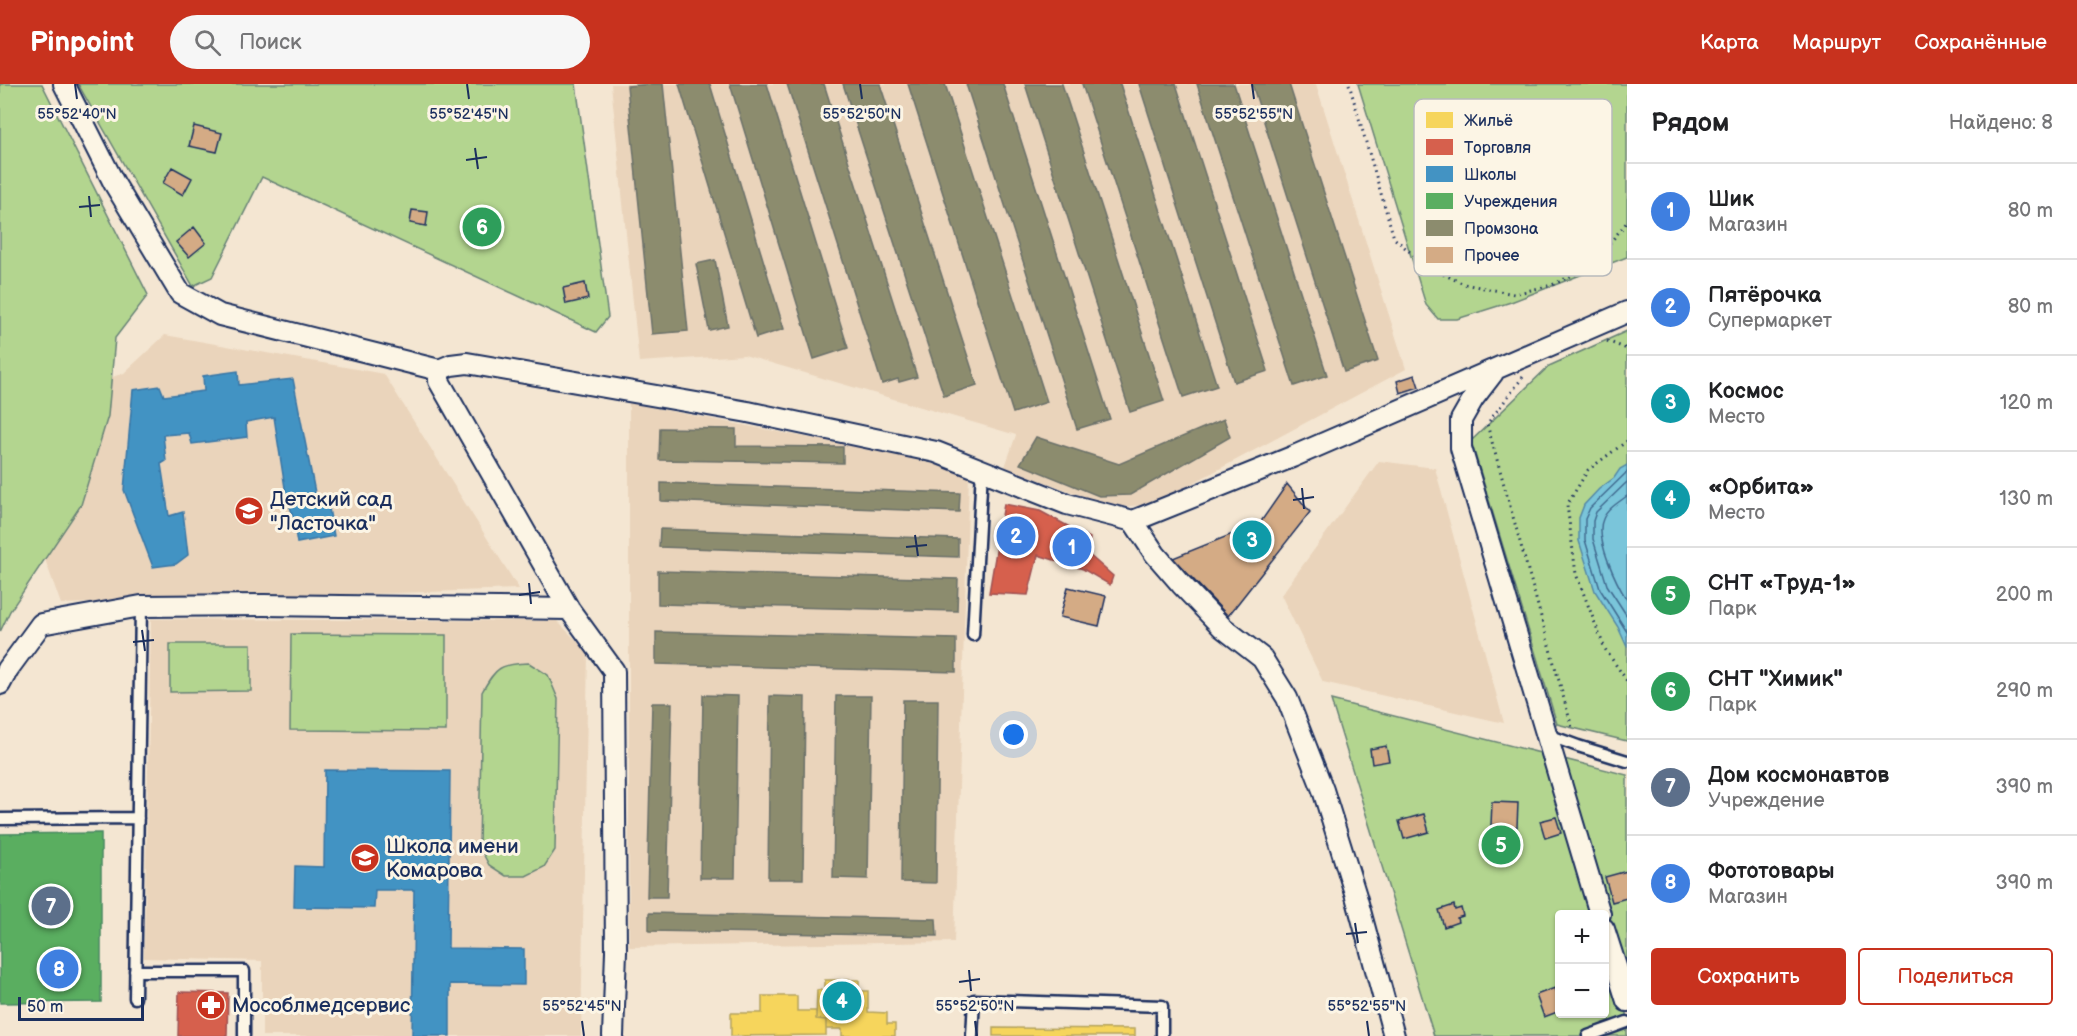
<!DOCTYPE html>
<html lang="ru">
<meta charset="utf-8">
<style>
body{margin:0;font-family:"Balsamiq Sans",sans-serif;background:#f6f6f6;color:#202124}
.controls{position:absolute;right:18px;bottom:18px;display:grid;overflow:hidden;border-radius:6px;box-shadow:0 2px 4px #0004}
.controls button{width:54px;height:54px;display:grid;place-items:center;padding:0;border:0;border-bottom:2px solid #e0e0e0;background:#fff;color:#202124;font:30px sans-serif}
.scale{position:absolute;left:18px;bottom:15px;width:126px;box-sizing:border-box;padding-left:6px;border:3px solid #1b2f5e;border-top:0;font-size:16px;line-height:21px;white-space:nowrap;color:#1b2f5e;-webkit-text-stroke:4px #fcf5e5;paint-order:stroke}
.you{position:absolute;left:1014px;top:651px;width:21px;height:21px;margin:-15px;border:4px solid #fff;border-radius:50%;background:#1a73e8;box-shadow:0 0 0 9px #1a73e833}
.badge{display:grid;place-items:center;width:39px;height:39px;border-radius:50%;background:#c8321e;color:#fff;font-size:20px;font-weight:700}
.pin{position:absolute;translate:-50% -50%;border:3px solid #fff;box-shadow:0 2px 6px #0006}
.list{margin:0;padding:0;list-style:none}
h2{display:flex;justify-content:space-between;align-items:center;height:78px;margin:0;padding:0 24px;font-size:26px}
h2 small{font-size:20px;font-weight:400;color:#757577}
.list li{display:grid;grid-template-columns:39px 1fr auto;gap:18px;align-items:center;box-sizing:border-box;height:96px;padding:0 24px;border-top:2px solid #e0e0e0}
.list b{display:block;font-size:22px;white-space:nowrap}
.list p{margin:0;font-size:20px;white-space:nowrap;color:#757577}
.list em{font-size:20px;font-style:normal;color:#757577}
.actions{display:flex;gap:12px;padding:18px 24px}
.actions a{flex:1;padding:14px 0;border:2px solid #c8321e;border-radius:6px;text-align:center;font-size:21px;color:#c8321e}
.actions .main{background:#c8321e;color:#fff}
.icon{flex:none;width:33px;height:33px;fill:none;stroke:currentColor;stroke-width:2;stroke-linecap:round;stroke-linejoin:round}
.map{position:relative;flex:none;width:1627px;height:952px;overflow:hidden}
header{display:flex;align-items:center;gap:36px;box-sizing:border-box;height:84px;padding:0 30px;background:#c8321e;color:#fff}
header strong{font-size:28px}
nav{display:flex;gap:33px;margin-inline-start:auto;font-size:21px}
.search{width:420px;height:54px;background:#f6f6f6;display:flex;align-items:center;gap:15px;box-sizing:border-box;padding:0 21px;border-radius:33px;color:#757577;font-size:22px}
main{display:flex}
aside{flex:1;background:#fff}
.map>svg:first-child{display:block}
</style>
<header>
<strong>Pinpoint</strong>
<div class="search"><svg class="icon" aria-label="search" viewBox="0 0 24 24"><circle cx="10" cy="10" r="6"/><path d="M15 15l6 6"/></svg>Поиск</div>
<nav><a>Карта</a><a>Маршрут</a><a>Сохранённые</a></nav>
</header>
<main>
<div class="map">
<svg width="1627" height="952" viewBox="0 0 1627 952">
<rect width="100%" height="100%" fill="#f4e6d2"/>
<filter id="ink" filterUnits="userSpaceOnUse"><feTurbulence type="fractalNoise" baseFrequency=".0167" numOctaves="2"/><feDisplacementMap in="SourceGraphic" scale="12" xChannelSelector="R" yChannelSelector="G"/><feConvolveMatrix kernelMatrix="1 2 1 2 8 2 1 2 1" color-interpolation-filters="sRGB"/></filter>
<g filter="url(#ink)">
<!-- built -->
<path fill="#ead4bb" d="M611,0H1316L1406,285L1180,406L1146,421L1112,423L1005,383L1016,351L744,271L639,278Z
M165,251L384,290L519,505L61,520L0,350V331L124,289Z
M629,319L934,378L969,392L954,858L629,863Z
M1379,377L1435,384L1504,639L1323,598L1281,511Z
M151,535L557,537L588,568L581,952H262V877L144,874Z"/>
<!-- green -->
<path fill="#b3d58f" stroke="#678276" stroke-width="1.5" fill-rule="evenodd" d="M0,0H42L148,211L115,254L108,332L81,421L10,527L0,548Z
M78,0H576L608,233L596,248L262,93L212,193L193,202Z
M1358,0H1627V173L1511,218L1457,235H1438L1426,221Z
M1627,247V657L1557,640L1471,357L1549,282Z
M291,550L446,551V647L290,646Z
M170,560H251V607L170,608Z
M529,579L548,591L558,615L555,766L544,783L526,792H506L489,781L479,762L482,608C496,583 500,580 529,579Z
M1331,616L1627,691V952H1434ZM1560,830H1604V930H1560Z"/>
<!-- water -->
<path fill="#7ac5da" stroke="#5489a8" stroke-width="1.5" d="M1627,381V563L1618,543L1595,507L1579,457V434L1584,421L1599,405L1614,394L1620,385Z"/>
<!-- homes -->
<path fill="#f6d55c" stroke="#b4a35d" stroke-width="1.5" d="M825,896H859V907H868V928L887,929V940H895V952H842V945H826V936L816,935L817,906H825Z
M762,912H797V927H816V935L826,936V951L731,952V929H762Z
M993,944L1135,945V952H993Z"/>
<!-- shops -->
<path fill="#d6604d" stroke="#9e5152" stroke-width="1.5" d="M1004,420L1040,427L1090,454L1088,470L1113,492L1110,501L1083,485L1038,471L1028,511L989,509Z
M179,908L228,909L227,952H178Z"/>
<!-- schools -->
<path fill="#4393c3" stroke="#3775a5" stroke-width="1.5" d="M238,287L239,301L293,295L317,419H328L334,452L297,459L292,429L286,410L274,333L246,338L247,353L192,360L189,349L163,351L166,377L161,380L169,432L183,428L188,471L176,480L153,483L124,406L133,306L160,302L164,312L204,307L203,292Z
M325,686L450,687L448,864L524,865V901L450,900V952H412L414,806H375L374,824L294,823L295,782L324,783Z"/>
<!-- public -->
<path fill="#5aae61" stroke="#478860" stroke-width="1.5" d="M101,749V918L0,919V750Z"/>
<!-- industry -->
<path fill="#8c8c6e" stroke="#6a7069" stroke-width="1.5" d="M652,0H663L688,247L652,250L627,2Z
M679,0H710L784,245L756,254Z
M730,0H767L848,264L814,275Z
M787,0H824L917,293L899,298L898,295L882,300Z
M843,0H880L977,301L944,312Z
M908,0H945L1047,318L1013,329Z
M966,0H1003L1110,335L1077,345Z
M1025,0H1062L1164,317L1130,328Z
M1082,0H1120L1217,302L1183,313Z
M1139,0H1176L1268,287L1234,298Z
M1197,0H1234L1327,291L1294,302Z
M1252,0H1289L1378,277L1344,288Z
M715,176L728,242L709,246L696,180Z
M1224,335L1230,353L1130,411L1099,412L1020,380L1036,353L1119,380Z
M660,344L736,345V362L843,363V379L659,376Z
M661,399L960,409L959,428L661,417Z
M660,445L958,455V473L659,463Z
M658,487L958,495L957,527L658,520Z
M656,548L956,555V588L656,580Z
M703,611L738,612L735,794H700Z
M770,612L805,613L803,795H768Z
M836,612H871L868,795L833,794Z
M903,616H938L936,799L901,798Z
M652,619H672L667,813H647Z
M649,829L936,835L937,852L649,847Z"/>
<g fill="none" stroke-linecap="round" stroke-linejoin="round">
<!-- shore -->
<path stroke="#416b90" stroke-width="1.5" d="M1627,388L1590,424L1585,435V456L1600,505L1627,548
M1627,398L1596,428L1593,437V455L1607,501L1627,532
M1627,412C1619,418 1607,425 1603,435C1594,454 1617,500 1627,516"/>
</g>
<!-- building -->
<path fill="#d4ab85" stroke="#1b2f5e" stroke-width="1.5" d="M194,42L222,49L217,68L189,62Z
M172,83L192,94L183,111L163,99Z
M412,126L428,128L426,142L410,139Z
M462,135L482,138L481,150L460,147Z
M194,143L206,159L189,173L176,158Z
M585,199L588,215L566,220L563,204Z
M1415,291L1419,303L1400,309L1397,297Z
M1287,400L1310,428L1228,532L1173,474L1260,439Z
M1068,503L1106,512L1099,542L1060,533Z
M1386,662L1389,677L1372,680L1370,665Z
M1492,718L1518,719L1517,743L1491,741Z
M1424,730L1429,748L1404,755L1399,737Z
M1556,733L1561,749L1545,754L1540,737Z
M1627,787V814L1612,818L1605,793Z
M1454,821L1455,826L1461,824L1463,832L1457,834L1458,838L1444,843L1439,826Z
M1555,904L1560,916V927L1544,933L1536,911Z"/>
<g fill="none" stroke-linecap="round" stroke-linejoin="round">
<!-- lane casing -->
<g stroke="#1b2f5e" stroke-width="15">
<path id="lane" d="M973,551L982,386
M1548,651L1578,662L1627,677
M0,735L138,734
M135,887H244V952
M135,914L141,522
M972,952L974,916L1162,922V952
M1588,952L1627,938"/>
</g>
<!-- street casing -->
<g stroke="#1b2f5e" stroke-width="24">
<path id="street" d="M64,0L114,99L180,209L220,231L439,286L451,281L467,279L542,292L748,328L936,368L1067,420L1133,437L1292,373L1627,228
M439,286V297L569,525L614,587L616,867L613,952
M1493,289L1473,315L1461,336V364L1600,830
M1133,437L1155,470L1181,500L1222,543L1262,574L1287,614L1323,706L1356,812L1394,952
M0,600L8,585L41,540L141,522L263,521L569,525
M1604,845L1627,917"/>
</g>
<!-- path -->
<path stroke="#1b2f5e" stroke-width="3" stroke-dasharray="1.5 4.5" stroke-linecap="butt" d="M1349,0L1394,154L1426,182L1464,200L1514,210L1552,201L1590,183L1627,138
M1607,257L1627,265
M1523,293L1487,340L1573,647
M1627,357L1588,386L1567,421L1576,490L1605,565L1627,597"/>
<!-- lane -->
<use href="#lane" stroke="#fcf5e5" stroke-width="10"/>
<!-- street -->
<use href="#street" stroke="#fcf5e5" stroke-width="20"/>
</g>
</g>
<!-- ticks -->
<path fill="none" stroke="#1b2f5e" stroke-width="2" d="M75,0L77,15M467,0L469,15M860,0L862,15M1252,0L1254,15M475,64L478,85M466,76L487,73M89,112L91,133M79,123L100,121M1302,404L1304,425M1293,416L1314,413M915,451L918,472M906,463L927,461M529,499L531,520M519,511L540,508M142,546L145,567M133,558L154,556M1355,839L1358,859M1346,850L1367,848M969,886L971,907M959,898L980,895M582,937L584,952M975,937L977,952M1367,937L1369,952"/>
<!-- icons -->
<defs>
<g id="school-disc" transform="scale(1.5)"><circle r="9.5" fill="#c8321e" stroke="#fcf5e5"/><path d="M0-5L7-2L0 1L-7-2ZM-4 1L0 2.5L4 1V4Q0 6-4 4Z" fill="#fff"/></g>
<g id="pharmacy-disc" transform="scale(1.5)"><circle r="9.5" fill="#c8321e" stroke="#fcf5e5"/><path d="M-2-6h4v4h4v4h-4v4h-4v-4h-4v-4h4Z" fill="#fff"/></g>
</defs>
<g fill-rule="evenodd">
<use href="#school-disc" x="249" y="427"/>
<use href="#school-disc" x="365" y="774"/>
<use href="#pharmacy-disc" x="211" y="921"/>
</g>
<g text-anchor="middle" stroke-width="6" stroke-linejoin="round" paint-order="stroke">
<!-- poi labels -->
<g font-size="21" fill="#1b2f5e" stroke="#fcf5e5" text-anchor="start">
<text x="270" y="422">Детский сад<tspan x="270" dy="24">"Ласточка"</tspan></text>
<text x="386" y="769">Школа имени<tspan x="386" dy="24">Комарова</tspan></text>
<text x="232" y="928">Мособлмедсервис</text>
</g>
</g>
<!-- legend -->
<rect x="1414" y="15" width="198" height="177" rx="9" fill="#fcf5e5" stroke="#b8babc" stroke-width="1.5"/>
<rect x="1426" y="28" width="27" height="16" fill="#f6d55c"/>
<rect x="1426" y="55" width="27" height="16" fill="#d6604d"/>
<rect x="1426" y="82" width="27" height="16" fill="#4393c3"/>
<rect x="1426" y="109" width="27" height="16" fill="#5aae61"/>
<rect x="1426" y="136" width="27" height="16" fill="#8c8c6e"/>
<rect x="1426" y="163" width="27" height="16" fill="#d4ab85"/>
<g font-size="16" fill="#1b2f5e">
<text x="1464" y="42">Жильё</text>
<text x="1464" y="69">Торговля</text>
<text x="1464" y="96">Школы</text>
<text x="1464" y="123">Учреждения</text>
<text x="1464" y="150">Промзона</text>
<text x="1464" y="177">Прочее</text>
</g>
<g font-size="15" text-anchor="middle" fill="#1b2f5e" stroke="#fcf5e5" stroke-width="6" stroke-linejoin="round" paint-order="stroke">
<text x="77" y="35">55°52'40"N</text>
<text x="469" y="35">55°52'45"N</text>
<text x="862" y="35">55°52'50"N</text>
<text x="1254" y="35">55°52'55"N</text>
<text x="582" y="927">55°52'45"N</text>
<text x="975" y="927">55°52'50"N</text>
<text x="1367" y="927">55°52'55"N</text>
</g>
</svg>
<div class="controls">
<button>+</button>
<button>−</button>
</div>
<div class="scale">50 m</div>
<div class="you"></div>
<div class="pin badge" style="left:1072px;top:463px;background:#3f7fe0">1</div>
<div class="pin badge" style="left:1016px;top:452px;background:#3f7fe0">2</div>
<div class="pin badge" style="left:1252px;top:456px;background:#0f9aa8">3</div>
<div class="pin badge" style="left:842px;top:917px;background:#0f9aa8">4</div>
<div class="pin badge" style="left:1501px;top:761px;background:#2e9e5b">5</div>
<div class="pin badge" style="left:482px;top:143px;background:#2e9e5b">6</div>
<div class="pin badge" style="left:51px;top:822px;background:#5c6f8a">7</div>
<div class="pin badge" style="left:59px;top:885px;background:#3f7fe0">8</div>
</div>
<aside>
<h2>Рядом<small>Найдено: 8</small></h2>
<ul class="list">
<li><span class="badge" style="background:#3f7fe0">1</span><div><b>Шик</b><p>Магазин</p></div><em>80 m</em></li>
<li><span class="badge" style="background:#3f7fe0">2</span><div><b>Пятёрочка</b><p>Супермаркет</p></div><em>80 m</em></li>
<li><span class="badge" style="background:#0f9aa8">3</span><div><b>Космос</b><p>Место</p></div><em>120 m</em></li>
<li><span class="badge" style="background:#0f9aa8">4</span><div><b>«Орбита»</b><p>Место</p></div><em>130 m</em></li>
<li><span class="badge" style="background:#2e9e5b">5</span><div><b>СНТ «Труд-1»</b><p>Парк</p></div><em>200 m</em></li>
<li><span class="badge" style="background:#2e9e5b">6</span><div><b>СНТ &quot;Химик&quot;</b><p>Парк</p></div><em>290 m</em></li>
<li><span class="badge" style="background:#5c6f8a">7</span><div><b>Дом космонавтов</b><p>Учреждение</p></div><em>390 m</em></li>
<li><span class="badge" style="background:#3f7fe0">8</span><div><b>Фототовары</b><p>Магазин</p></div><em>390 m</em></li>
</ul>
<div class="actions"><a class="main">Сохранить</a><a>Поделиться</a></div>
</aside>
</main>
